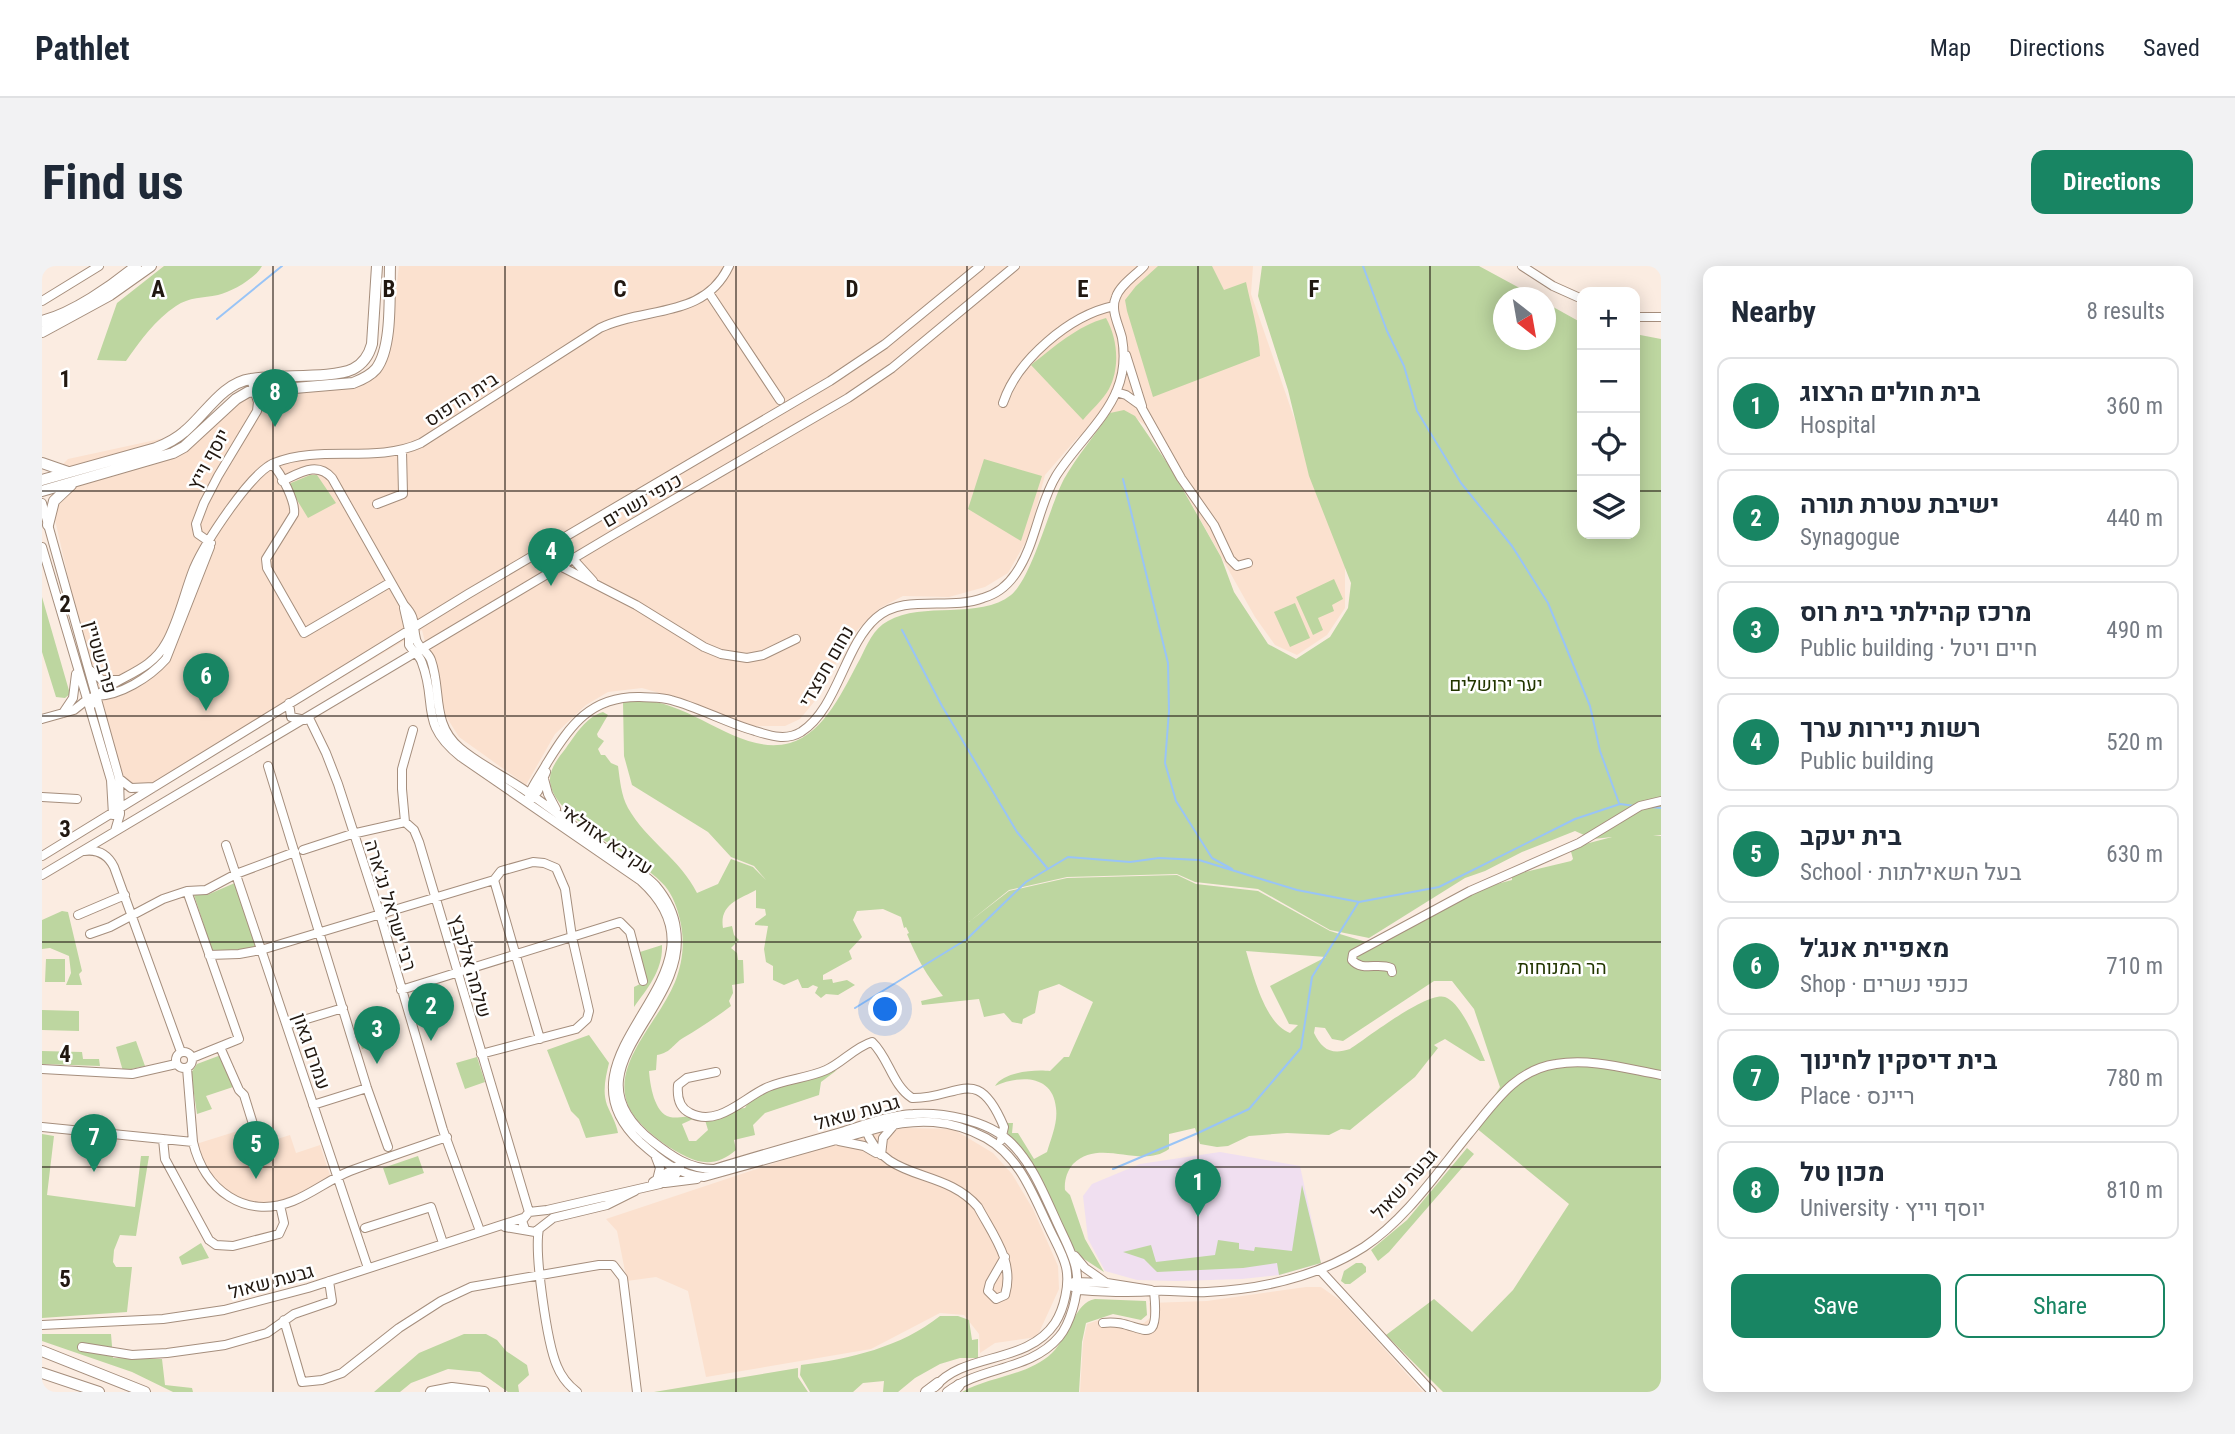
<!DOCTYPE html>
<meta charset="utf-8">
<style>
body{margin:0;font-family:"Roboto Condensed",Heebo,sans-serif;background:#f2f2f3;color:#1f2937}
.controls{position:absolute;right:21px;top:21px;display:grid;overflow:hidden;border-radius:14px;box-shadow:0 4px 18px #0003}
.controls button{width:63px;height:63px;display:grid;place-items:center;padding:0;border:0;border-bottom:2px solid #e0e1e3;background:#fff;color:#1f2937;font:35px sans-serif}
.compass{position:absolute;left:1451px;top:21px;width:63px;height:63px;border-radius:50%;background:#fff;box-shadow:0 4px 18px #0003;rotate:149deg}
.you{position:absolute;left:844px;top:744px;width:24px;height:24px;margin:-18px;border:5px solid #fff;border-radius:50%;background:#1a73e8;box-shadow:0 0 0 10px #1a73e833}
.badge{display:grid;place-items:center;width:46px;height:46px;border-radius:50%;background:#188563;color:#fff;font-size:23px;font-weight:700}
.pin{position:absolute;translate:-50% -58px;filter:drop-shadow(0 2px 4px #0008)}
.pin::after{content:'';position:absolute;top:37px;width:24px;height:21px;background:inherit;clip-path:polygon(0 0,100% 0,50% 100%)}
.list{margin:0;padding:0;list-style:none}
h2{display:flex;justify-content:space-between;align-items:center;height:91px;margin:0;padding:0 28px;font-size:30px}
h2 small{font-size:23px;font-weight:400;color:#747a83}
.list li{display:grid;grid-template-columns:46px 1fr auto;gap:21px;align-items:center;box-sizing:border-box;height:98px;margin:0 14px 14px;padding:0 14px;border:2px solid #e0e1e3;border-radius:14px}
.list b{display:block;font-size:26px;white-space:nowrap}
.list p{margin:0;font-size:23px;white-space:nowrap;color:#747a83}
.list em{font-size:23px;font-style:normal;color:#747a83}
.actions{display:flex;gap:14px;padding:21px 28px}
.actions a{flex:1;padding:16px 0;border:2px solid #188563;border-radius:14px;text-align:center;font-size:24px;color:#188563}
.actions .main{background:#188563;color:#fff}
.icon{flex:none;width:38px;height:38px;fill:none;stroke:currentColor;stroke-width:2;stroke-linecap:round;stroke-linejoin:round}
.map{position:relative;flex:none;width:1619px;height:1126px;overflow:hidden;border-radius:14px}
header{display:flex;align-items:center;gap:42px;box-sizing:border-box;height:98px;padding:0 35px;background:#fff;border-bottom:2px solid #e0e1e3}
header strong{font-size:33px}
nav{display:flex;gap:38px;margin-inline-start:auto;font-size:24px}
.intro{display:flex;align-items:center;justify-content:space-between;box-sizing:border-box;height:168px;padding:0 42px}
h1{margin:0;font-size:49px}
.button{padding:18px 32px;border-radius:14px;background:#188563;color:#fff;font-size:24px;font-weight:700}
main{display:flex;gap:42px;padding:0 42px}
aside{flex:1;background:#fff;border-radius:14px;box-shadow:0 4px 18px #0003}
.map>svg:first-child{display:block}
</style>
<header>
<strong>Pathlet</strong>
<nav><a>Map</a><a>Directions</a><a>Saved</a></nav>
</header>
<div class="intro"><h1>Find us</h1><a class="button">Directions</a></div>
<main>
<div class="map">
<svg width="1619" height="1126" viewBox="0 0 1619 1126">
<rect width="100%" height="100%" fill="#fbece1"/>
<!-- built -->
<path fill="#fbe1cf" d="M357,0H1211L1209,28L1303,298V342L1285,369L1255,389L1233,379L1213,351L1107,162L1088,148L1036,171L1003,209L987,270L966,307L943,321L907,331L861,330L838,342L805,374L781,425L758,453L743,460H707L642,434L600,422L566,426L544,439L513,468L484,519L417,471L400,444L380,364L123,517L107,523L83,517L33,342L7,227L14,205L26,193L155,165L203,129L253,125L334,107L350,58Z
M218,858L226,876L248,869L254,887L278,879L289,912L242,936L210,937L186,928L161,899L154,878Z
M864,862L911,863L951,887L970,908L991,943L1016,1000L1017,1023L995,1071L953,1077L938,1087L937,1068L922,1049L898,1047L829,1083L664,1111L646,1025L614,1011L585,1015L575,965L564,953L754,890L835,865Z
M1264,1021H1279L1299,1035L1381,1126H1038L1041,1076L1045,1058L1057,1054L1070,1053L1088,1058L1102,1057L1108,1052L1107,1037L1165,1035Z"/>
<!-- medical -->
<path fill="#f0dff0" d="M1178,886L1258,900L1279,997L1237,1009L1200,1013L1135,1015L1095,1014L1063,1005L1046,973L1041,930L1050,918L1098,898Z"/>
<!-- green -->
<path fill="#bdd6a0" fill-rule="evenodd" d="M122,0H220C214,12 189,26 176,29C161,32 147,31 134,40C113,54 98,75 84,95L55,94L75,37Z
M1116,0H1170L1182,24L1204,16C1209,40 1217,65 1218,90L1111,131L1085,45L1083,34L1094,20Z
M1220,0H1437L1494,31L1462,32V74H1504V37L1540,57V268H1593V68L1619,73V569H1611L1619,570V1126H1401L1344,1069L1392,1033L1430,1066L1471,1024L1527,938L1433,861L1458,821L1432,743L1410,715H1392L1301,775L1290,773L1283,762L1273,761L1272,767C1280,784 1290,789 1308,783C1325,772 1385,725 1403,731C1420,737 1436,779 1443,795H1438L1403,773L1392,779L1396,782L1373,811L1308,864L1299,863L1287,869L1245,867L1207,870L1186,880L1175,881L1158,878L1153,862L1127,868V883C1098,904 1059,871 1031,898C1025,905 1022,915 1023,924L1028,929L1043,973L1062,1006L1039,991L1030,981L967,871L963,857H971L970,867H976L992,893L1005,886C1009,872 1016,857 1014,842C1011,808 977,809 953,820C961,806 993,803 1008,805L1022,791H1027L1051,736L1017,718L997,725L993,747L981,753L980,758L970,756L962,747L942,751L937,733L880,739L879,735L901,730C885,710 874,691 865,668L867,667L864,661L862,662L859,651L841,643L815,645L811,654L820,671L807,685L810,693L781,709V714L790,713L791,717L805,714L813,719L796,729L784,728L779,732L773,727L776,721L771,719L766,722H760L756,713L742,719L731,714V700L724,696L722,683L726,660L713,659V657L724,649L723,643L714,642V624C698,633 677,638 681,662L690,660L692,669L697,674L689,682L695,687L696,694H701L702,717L690,719L691,727L687,735L689,740C673,752 658,762 641,772C630,779 630,786 615,789L614,804L607,805C608,818 612,847 628,851C638,853 643,848 651,853L640,858L647,875H654L666,864L663,854L693,843L703,842L709,832L726,824L795,804L779,816L777,829L723,847L711,859L713,869L692,874L694,884C679,897 664,900 645,891C628,883 611,871 598,857C554,810 615,761 633,716C641,696 643,675 638,654C635,641 631,630 623,620C599,591 510,553 508,515C507,503 517,491 524,482C534,468 544,451 561,446L566,449L555,468L556,471L562,475L556,483L559,489H563L569,497L576,500C578,514 579,529 586,542C604,574 639,594 655,627L676,618L689,593L711,601L724,614L712,600L689,591L666,566L590,519L582,490L581,436C642,423 691,492 748,477C783,467 802,422 818,393C825,379 831,363 846,355C880,335 938,354 969,329C990,312 1008,239 1022,213C1035,190 1053,169 1068,147L1082,144L1093,150L1130,204L1179,291L1192,326L1226,378L1254,393L1288,371L1306,342L1309,317L1267,210L1246,124L1216,30ZM1533,565L1551,573L1570,571L1528,582L1531,593L1529,595L1470,609V614L1432,624L1363,662L1324,676L1288,665L1216,625L1154,618L1135,609L1025,612L967,625L927,656L967,624L1025,611L1135,608L1153,616L1216,623L1288,664L1327,672L1423,612L1443,605L1480,586ZM1204,685L1284,691L1228,720L1247,758L1256,759L1248,767C1223,758 1211,708 1204,685Z
M1064,52C1076,73 1078,102 1067,123C1061,134 1049,144 1041,154L989,99C1012,81 1035,60 1064,52Z
M942,193L1000,210L979,275L926,243Z
M268,209H275L294,237L266,252L247,221L249,217Z
M1292,313L1301,333L1290,339L1292,345L1276,352L1281,364L1271,369L1254,331Z
M0,331L28,428L23,432L14,431L0,386Z
M1253,337L1268,372L1248,381L1232,346Z
M195,616L216,681L188,686L170,684L152,629H165Z
M20,645L26,646L40,705L37,708L40,719H24L29,707L27,690L8,682L0,683V654Z
M620,679C621,704 606,722 592,741V721L604,715L598,686Z
M4,693H23V716H3Z
M0,744L37,745V765L0,764Z
M334,754L341,776L320,783L313,761Z
M547,769L567,797C564,810 560,825 565,839C569,849 574,856 576,867L544,872L537,853L529,845L505,784Z
M94,775L103,800L81,805L74,781Z
M0,785L40,786L41,793H57L58,800L0,798Z
M179,789L191,821L164,830L170,843L155,848L149,807L155,798Z
M435,791L443,816L423,823L414,797Z
M0,868L12,870L5,929L93,941L99,890H107L94,970L78,969L72,984L71,996L74,1001H90L85,1046L0,1052Z
M1425,882L1432,888L1347,986L1336,995L1329,984L1365,954Z
M376,890L382,907L347,919L341,902Z
M1260,919L1279,997L1237,1009L1235,997L1201,1002L1115,1006L1102,993L1081,986L1109,979L1114,996L1173,989L1176,974L1197,977V983L1212,985L1213,981L1250,985Z
M159,977L167,992L140,999L137,991Z
M1314,997H1320L1324,1001V1006L1308,1018H1303L1299,1015L1302,1005Z
M1053,1033L1104,1035L1105,1049L1099,1054L1071,1048L1044,1057L1040,1076L1037,1126H920C948,1110 986,1110 1010,1087C1026,1072 1033,1036 1053,1033Z
M898,1050H916L927,1054L930,1074L936,1073V1092H918L898,1098L873,1112L856,1126H841L842,1115L821,1117L811,1126H768L758,1109L759,1099C808,1093 859,1081 898,1050Z
M0,1068H69L71,1092L120,1093L123,1119L150,1122L151,1126H131L90,1106L0,1075Z
M422,1068H444L455,1074L464,1085L485,1099L487,1109L476,1119L477,1126H466L438,1106L406,1103L369,1117L358,1126H332L377,1087Z
M756,1102V1111L766,1126H612Z"/>
<g fill="none" stroke-linecap="round" stroke-linejoin="round">
<!-- stream -->
<path stroke="#99c4f6" stroke-width="2" d="M1321,0L1345,65L1362,100L1375,145L1419,217L1470,280L1506,337L1548,440L1558,485L1577,537
M175,53L240,0
M1081,213L1126,397L1127,445L1123,497L1134,535L1170,592L1190,603
M860,364L900,440L975,566L1005,602
M1609,541L1619,542
M813,742L925,673L984,616L1026,591L1088,596L1117,592L1157,594L1255,624L1317,636L1397,621L1533,553L1578,538L1593,540
M1071,903L1156,867L1207,843L1259,782L1270,711L1316,637"/>
<!-- minor casing -->
<g stroke="#a58e7d" stroke-width="10">
<path id="minor" d="M1480,0L1511,20L1540,33
M667,27L738,134
M0,35L57,0
M1593,51H1619
M1084,89L1100,140
M1074,126L1084,129L1098,139L1139,212L1172,259L1188,293L1195,300L1206,297
M961,137C975,94 1028,49 1072,40
M230,198C239,207 254,236 252,248L224,293L225,302L262,367L349,316
M240,215C258,207 275,195 290,212L362,339C375,353 370,357 374,373C376,382 386,385 389,394C400,425 389,458 418,482C437,498 460,509 481,523C510,543 538,565 567,585C582,596 601,606 614,620C624,632 632,647 634,663C647,745 518,803 610,875C629,890 647,903 672,903C714,890 757,878 799,866C822,859 847,849 871,848C901,846 944,854 967,875C992,898 1005,936 1020,967C1034,996 1040,1010 1031,1042C1028,1052 1024,1063 1017,1071C988,1105 939,1100 905,1126
M0,237L77,512L78,548L73,565
M335,238L361,228L360,185
M169,277L156,268L154,258L162,237L176,210L215,145L216,136L209,113
M0,281L69,514L71,549
M531,293L551,315
M518,300L594,339L662,381L679,388L705,392L721,389L754,373
M362,342L367,364V379C371,386 378,389 380,397C396,438 376,457 419,491L599,615C703,709 501,785 598,876C617,893 636,909 662,911L837,862C875,852 909,853 944,872C978,891 991,929 1007,962C1013,975 1021,988 1024,1001C1028,1018 1022,1043 1013,1057C985,1099 921,1086 893,1121
M48,404L60,414H76
M52,430C77,431 108,411 124,393L168,281
M247,437L249,451L263,454
M48,441C63,410 105,412 124,377C137,354 142,327 152,302C163,277 208,207 232,197C279,178 333,198 379,177L558,62C604,40 662,53 687,0
M21,447L31,432L34,408
M267,452L284,487L296,518L338,648L401,864L438,965
M0,453L32,444L47,432
M371,464L360,503V523L363,556L372,564L377,576L487,946
M226,500L325,822L346,881
M502,513L506,528L514,543
M79,514L89,522L112,521
M487,529C491,518 499,508 505,497C528,459 549,430 598,431C609,432 619,431 629,434C658,442 685,457 713,465C729,470 744,475 759,466C796,442 802,380 834,352C862,327 908,345 941,332C955,328 966,319 974,307C994,278 996,240 1014,210C1032,181 1063,154 1075,124C1082,107 1083,89 1080,72C1077,59 1068,44 1074,31C1078,19 1094,9 1102,0
M0,531L35,533
M488,534L496,525L504,506
M184,579L326,1002
M261,584L310,568L363,556
M42,585C56,583 66,589 72,601L139,786
M0,590L426,328L788,115L843,78L938,0
M0,609L569,270L806,132L850,102L973,0
M452,614L498,773
M145,625L197,773L150,792
M36,649L83,629
M48,668L68,661L121,633L145,625L164,624L194,608L253,586
M167,689L197,688L219,684L452,614L459,605L491,596L502,597L514,602L523,623L530,671L547,745L545,753L534,763L439,788
M1350,706L1349,702C1336,696 1320,706 1310,694L1311,688L1428,625L1537,577L1598,540L1619,535
M359,724L578,656L588,666L601,715
M245,759L301,742
M178,781L197,824L202,829L211,858
M134 794a8 8 0 1 1 16 0a8 8 0 1 1-16 0Z
M145,802L151,876C162,924 203,954 251,935C271,927 288,913 308,905C340,893 373,882 405,871
M0,803L90,808L134,798
M674,806L645,812L636,819C635,830 637,842 648,847C676,862 702,831 726,821C745,813 766,812 784,804C800,797 813,781 830,776C847,792 850,819 870,832C917,833 935,796 962,861L959,874
M271,839L325,822
M0,861L151,876
M823,862C843,918 901,900 936,941C951,969 973,996 963,1029L954,1033L946,1025L948,1017L963,991
M121,873L123,893L167,974L174,979L191,980L237,968L242,957L238,939
M797,875L822,880L834,887
M613,889L618,902L615,914
M839,889L841,872L852,859
M611,916L635,900
M623,917L655,913
M463,961L493,966L511,952L565,939L593,925
M323,962L389,941L401,977
M483,963L480,955L487,946L505,944L618,918L633,910L638,902
M497,963C492,987 505,1077 515,1100C519,1110 526,1119 535,1126
M1033,990L1043,1002L1063,1016
M1278,1004L1390,1126
M1032,1016L1065,1017L1109,1024
M1031,1021L1038,1024C1064,1026 1087,1027 1112,1025C1130,1024 1148,1027 1165,1026C1221,1023 1275,1011 1322,981C1364,953 1394,908 1426,869C1451,839 1472,804 1514,798C1549,792 1585,803 1619,809
M242,1054L260,1116L280,1114L300,1107L357,1062L399,1035L429,1021L557,999H571L581,1012L595,1126
M1061,1057C1096,1051 1119,1092 1112,1025
M0,1059L121,1053L182,1044L266,1022L481,952
M40,1081L90,1089L125,1087L183,1079L225,1067L252,1048L290,1035L287,1015"/>
</g>
<!-- major casing -->
<g stroke="#a58e7d" stroke-width="12">
<path id="major" d="M0,55C31,47 70,20 94,0
M0,66L68,29L109,0
M0,197L26,206
M0,214L114,182C124,178 134,173 142,166C163,149 180,117 209,113C235,108 290,113 311,103C321,98 327,89 330,78L335,0
M0,225L131,187L142,181L194,133L206,126L311,117C319,114 328,110 334,103C351,81 347,27 348,0
M6,259L12,235L29,219
M0,1085L103,1126
M0,1107L57,1126
M389,1126L410,1122L442,1126
M884,1126L896,1117
M911,1126L917,1119"/>
</g>
<!-- minor -->
<use href="#minor" stroke="#fff" stroke-width="8"/>
<!-- major -->
<use href="#major" stroke="#fff" stroke-width="10"/>
</g>
<!-- grid -->
<path fill="none" stroke="#211811" stroke-width="2" stroke-opacity="0.55" d="M231,0V1126M463,0V1126M694,0V1126M925,0V1126M1156,0V1126M1388,0V1126M0,225H1540M1593,225H1619M0,450H1619M0,676H1619M0,901H1619"/>
<g text-anchor="middle" stroke-width="5" stroke-linejoin="round" paint-order="stroke">
<!-- street labels -->
<g font-size="19" fill="#211811" stroke="#fff">
<text transform="translate(419 133) rotate(-33)" y="7">בית הדפוס</text>
<text transform="translate(166 193) rotate(-61)" y="7">יוסף וייץ</text>
<text transform="translate(600 234) rotate(-30)" y="7">כנפי נשרים</text>
<text transform="translate(59 391) rotate(74)" y="7">פרבשטיין</text>
<text transform="translate(784 400) rotate(-60)" y="7">נחום חפצדי</text>
<text transform="translate(565 573) rotate(35)" y="7">עקיבא אזולאי</text>
<text transform="translate(349 639) rotate(73)" y="7">רבי ישראל נג'ארה</text>
<text transform="translate(429 700) rotate(74)" y="7">שלמה אלקבץ</text>
<text transform="translate(270 785) rotate(71)" y="7">עמרם גאון</text>
<text transform="translate(815 846) rotate(-15)" y="7">גבעת שאול</text>
<text transform="translate(1362 918) rotate(-48)" y="7">גבעת שאול</text>
<text transform="translate(229 1015) rotate(-15)" y="7">גבעת שאול</text>
</g>
<!-- park labels -->
<g font-size="19" fill="#223600" stroke="#fff">
<text x="1454" y="425">יער ירושלים</text>
<text x="1520" y="708">הר המנוחות</text>
</g>
</g>
<g font-size="23" text-anchor="middle" font-weight="bold" fill="#211811" stroke="#fff" stroke-width="5" stroke-linejoin="round" paint-order="stroke">
<text x="116" y="31">A</text>
<text x="347" y="31">B</text>
<text x="578" y="31">C</text>
<text x="810" y="31">D</text>
<text x="1041" y="31">E</text>
<text x="1272" y="31">F</text>
<text x="23" y="121">1</text>
<text x="23" y="346">2</text>
<text x="23" y="571">3</text>
<text x="23" y="796">4</text>
<text x="23" y="1021">5</text>
</g>
</svg>
<div class="controls">
<button>+</button>
<button>−</button>
<button><svg class="icon" aria-label="locate" viewBox="0 0 24 24"><circle cx="12" cy="12" r="6"/><path d="M12 2v4M12 18v4M2 12h4M18 12h4"/></svg></button>
<button><svg class="icon" aria-label="layers" viewBox="0 0 24 24"><path d="M12 4l9 5-9 5-9-5zM3 14l9 5 9-5"/></svg></button>
</div>
<svg class="compass" viewBox="-18 -18 36 36"><path d="M0-13l5 13h-10z" fill="#e53935"/><path d="M0 13l5-13h-10z" fill="#747a83"/></svg>
<div class="you"></div>
<div class="pin badge" style="left:1156px;top:951px">1</div>
<div class="pin badge" style="left:389px;top:775px">2</div>
<div class="pin badge" style="left:335px;top:798px">3</div>
<div class="pin badge" style="left:509px;top:320px">4</div>
<div class="pin badge" style="left:214px;top:913px">5</div>
<div class="pin badge" style="left:164px;top:445px">6</div>
<div class="pin badge" style="left:52px;top:906px">7</div>
<div class="pin badge" style="left:233px;top:161px">8</div>
</div>
<aside>
<h2>Nearby<small>8 results</small></h2>
<ul class="list">
<li><span class="badge">1</span><div><b>בית חולים הרצוג</b><p>Hospital</p></div><em>360 m</em></li>
<li><span class="badge">2</span><div><b>ישיבת עטרת תורה</b><p>Synagogue</p></div><em>440 m</em></li>
<li><span class="badge">3</span><div><b>מרכז קהילתי בית רוס</b><p>Public building · חיים ויטל</p></div><em>490 m</em></li>
<li><span class="badge">4</span><div><b>רשות ניירות ערך</b><p>Public building</p></div><em>520 m</em></li>
<li><span class="badge">5</span><div><b>בית יעקב</b><p>School · בעל השאילתות</p></div><em>630 m</em></li>
<li><span class="badge">6</span><div><b>מאפיית אנג'ל</b><p>Shop · כנפי נשרים</p></div><em>710 m</em></li>
<li><span class="badge">7</span><div><b>בית דיסקין לחינוך</b><p>Place · ריינס</p></div><em>780 m</em></li>
<li><span class="badge">8</span><div><b>מכון טל</b><p>University · יוסף וייץ</p></div><em>810 m</em></li>
</ul>
<div class="actions"><a class="main">Save</a><a>Share</a></div>
</aside>
</main>
